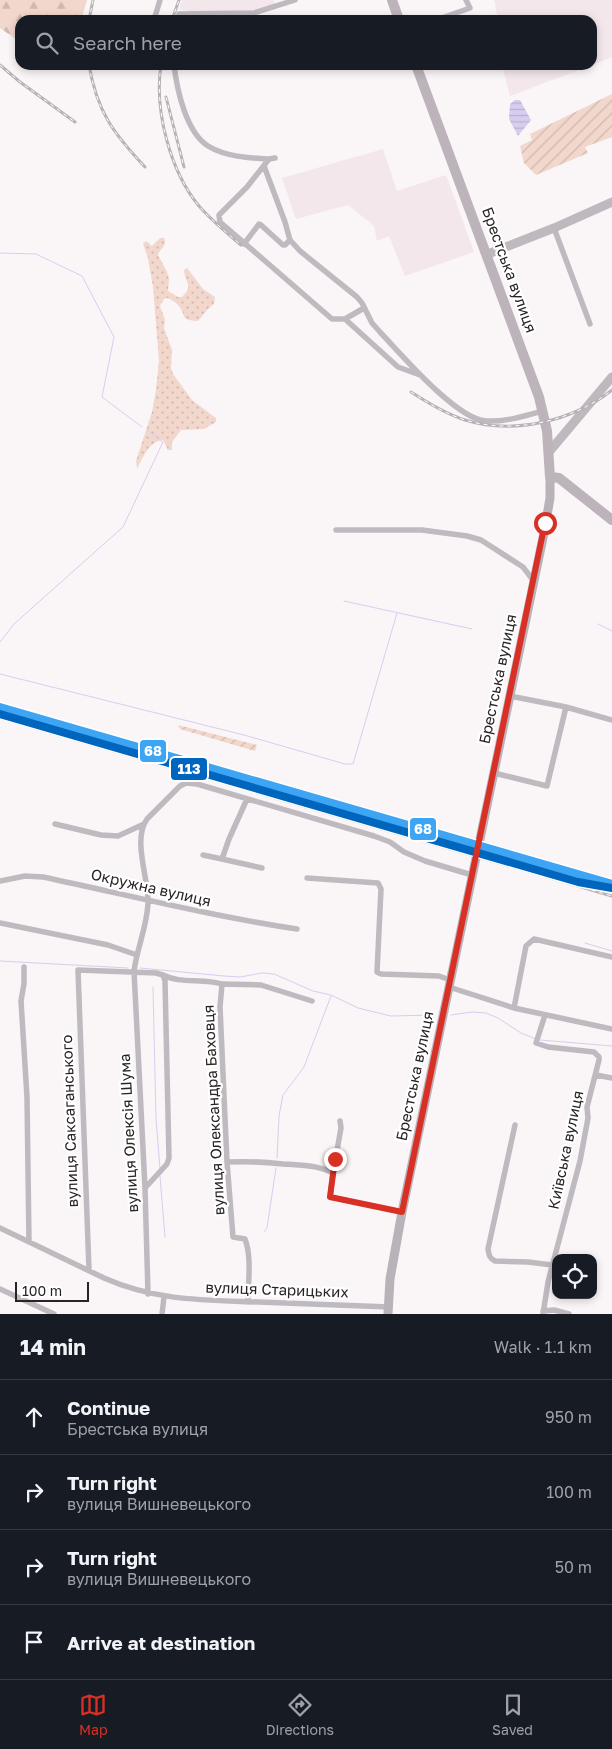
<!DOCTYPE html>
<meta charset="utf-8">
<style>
body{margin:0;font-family:"Golos Text",sans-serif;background:#242831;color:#f1f3f6}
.controls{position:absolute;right:15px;bottom:15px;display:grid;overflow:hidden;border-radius:10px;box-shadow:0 2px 8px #0003}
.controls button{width:45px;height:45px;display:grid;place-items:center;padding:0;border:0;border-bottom:1px solid #363941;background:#171b24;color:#f1f3f6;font:25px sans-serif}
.scale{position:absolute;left:15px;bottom:12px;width:74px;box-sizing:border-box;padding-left:5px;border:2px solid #282425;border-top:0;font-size:14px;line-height:18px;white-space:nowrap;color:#282425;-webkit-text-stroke:4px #fff;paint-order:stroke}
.stop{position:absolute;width:15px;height:15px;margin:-11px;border:4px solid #d93025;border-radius:50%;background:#fff}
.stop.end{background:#d93025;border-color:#fff;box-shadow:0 1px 5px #0008}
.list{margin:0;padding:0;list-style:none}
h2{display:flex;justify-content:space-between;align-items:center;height:65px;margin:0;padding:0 20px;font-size:21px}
h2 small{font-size:16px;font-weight:400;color:#9ea1a6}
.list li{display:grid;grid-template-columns:32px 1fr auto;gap:15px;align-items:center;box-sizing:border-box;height:75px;padding:0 20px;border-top:1px solid #363941}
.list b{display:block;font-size:19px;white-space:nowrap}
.list p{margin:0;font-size:16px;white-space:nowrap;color:#9ea1a6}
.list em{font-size:16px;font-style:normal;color:#9ea1a6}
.icon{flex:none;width:28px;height:28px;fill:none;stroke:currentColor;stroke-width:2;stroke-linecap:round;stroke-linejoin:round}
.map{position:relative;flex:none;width:612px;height:1314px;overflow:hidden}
.search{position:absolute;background:#171b24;box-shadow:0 2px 8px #0003;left:15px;right:15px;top:15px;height:55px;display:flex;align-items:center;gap:12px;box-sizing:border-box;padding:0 18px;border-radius:15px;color:#9ea1a6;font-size:19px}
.sheet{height:365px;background:#171b24}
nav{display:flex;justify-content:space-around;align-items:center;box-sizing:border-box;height:70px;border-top:1px solid #363941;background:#171b24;font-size:14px;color:#9ea1a6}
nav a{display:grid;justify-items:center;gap:2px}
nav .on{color:#d93025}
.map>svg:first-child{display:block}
</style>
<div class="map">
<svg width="612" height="1314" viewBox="0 0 612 1314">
<defs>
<pattern id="grass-dots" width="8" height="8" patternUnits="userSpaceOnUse" patternTransform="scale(1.25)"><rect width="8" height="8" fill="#f2d7cc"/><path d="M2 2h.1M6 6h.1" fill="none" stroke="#d0b8af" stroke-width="1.8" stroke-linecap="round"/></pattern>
<pattern id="forest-firs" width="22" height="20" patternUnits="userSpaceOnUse" patternTransform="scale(1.25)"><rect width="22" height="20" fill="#f2d7cc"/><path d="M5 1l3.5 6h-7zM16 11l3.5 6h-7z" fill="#d0b8af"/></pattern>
<pattern id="garden-furrows" width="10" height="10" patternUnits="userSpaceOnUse" patternTransform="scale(1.25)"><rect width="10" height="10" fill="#f2d7cc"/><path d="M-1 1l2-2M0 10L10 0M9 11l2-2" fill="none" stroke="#d0b8af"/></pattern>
<pattern id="water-rules" width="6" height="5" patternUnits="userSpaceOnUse" patternTransform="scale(1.25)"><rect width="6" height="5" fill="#d8cdef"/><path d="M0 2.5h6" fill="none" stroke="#b9b0cd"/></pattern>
</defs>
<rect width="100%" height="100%" fill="#faf5f7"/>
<!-- built -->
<path fill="#f4e7ec" d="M182,0H274L275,4L253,11L193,12L179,9Z
M494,0H612V57L592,65V20H499L495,7L496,6Z
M502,65H592L510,96Z
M383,149L397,191L446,175L474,252L405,276L389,236L377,241L374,226L348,205L296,219L282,178Z"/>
<!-- grass -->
<path fill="url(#grass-dots)" d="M160,238H164C168,246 160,248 158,255L167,272L169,279L168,291L178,297H182C194,285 185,283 184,270L187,268L203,289L215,297L214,304L208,309L198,321C178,320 187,314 178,305C176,302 171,300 168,298L164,299L160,306L165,320L164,328L172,350L171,368L173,374L192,400L216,418V422L204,429L181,430L172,442V450H168L163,440C148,442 144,457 137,468L136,461L152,412L156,390L159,360L153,287L148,258L143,244L146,241L152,246Z"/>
<!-- forest -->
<path fill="url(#forest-firs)" d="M0,0H87L81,20H20V42L0,28Z"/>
<!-- garden -->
<path fill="url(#garden-furrows)" d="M612,94V137L585,147L588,153L536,175L524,163L520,146L532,140L530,134Z
M178,725L257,745L255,751L180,729Z"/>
<!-- water -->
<path fill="url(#water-rules)" d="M515,100H520L531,120L518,136L509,119L510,104Z"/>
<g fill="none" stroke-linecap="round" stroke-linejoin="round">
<!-- stream -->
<path stroke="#d8cdef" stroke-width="1" d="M0,253L36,254L82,276L114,337L102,397L142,427
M344,601L472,629
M598,624L612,631
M0,642L14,624L123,527L163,442L147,430
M0,674L244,735L345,764H353L397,613
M585,943L612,951
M0,961L128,968
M140,968L224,976L240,977L262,973L274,974L313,991L331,995L358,1008L391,1016L434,1015
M153,987L156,1119L160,1169
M451,1015L472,1012L486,1013L498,1018L521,1033L536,1039
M540,1040L612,1046
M277,1158L279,1116L283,1095L304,1067L331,996
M160,1176L165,1237
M264,1232L267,1228L276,1168"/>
<!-- minor -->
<path stroke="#bfbabf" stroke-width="5.5" d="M154,20L160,0
M178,20L179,14L254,13L295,0
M436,20L470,8L466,0
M174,65C177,90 186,132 208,146C226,157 250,158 269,159
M275,158L269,159L247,187L219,215L220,222L332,319H345L364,308
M264,166L285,222L290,240
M554,228L590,324
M244,244L259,224L261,225L283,245H285L290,240L300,251L357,297L362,303L372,323L380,332C401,354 456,419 486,421C505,422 525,416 543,411
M345,319L398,367L420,375
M336,530H422L467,536L481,540L523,567L533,580
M510,696L566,707L612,720
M494,773L547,786L566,707
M55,824L101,835L118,836L144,824
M203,855L222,859L229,839L247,799
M222,859L262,868
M307,878L378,883L381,889L377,972L381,974L439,976L450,980
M0,881L25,876L43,877C128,895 211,916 297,929
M0,923L108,945L137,955
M24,967V984L21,1001L27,1097L29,1242
M163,975C180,984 203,978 222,984
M449,987L514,1008L612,1029
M514,1008L526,946L534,939L612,957
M596,1075L612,1078
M515,1125L488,1249C489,1255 489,1258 495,1261L528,1262L552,1265
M227,1162C246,1161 264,1162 283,1164C300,1165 317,1165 333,1173L330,1197L402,1212
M333,1173L341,1128L340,1121
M0,1228L104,1278C156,1301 203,1300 258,1302C302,1304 345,1305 388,1307
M89,1270L78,970L156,973L163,975L165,981L169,1158L167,1164L145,1188
M0,1289L54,1314
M148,1294L145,1188L134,971C137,948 147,927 148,903C149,879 132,840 147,819L180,786L186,783L197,784L374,836L390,842L404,852L425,861L472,875
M248,1302C248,1282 252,1258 245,1239L233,1237L227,1162L220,1007L222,984L261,985L312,1001
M543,1311L554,1310L569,1314
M162,1314L164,1297
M543,1314L548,1282L580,1161L588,1118L587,1107L599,1060V1057L594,1052L548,1047L536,1043L545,1015"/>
<!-- secondary -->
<path stroke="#beb9be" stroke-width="9" d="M488,254L554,228L612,202
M549,452L612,377"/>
<!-- primary -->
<path stroke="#b9b2b8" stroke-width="9" d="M388,1314L390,1279L402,1212L544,533L550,498V477"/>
<!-- trunk -->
<path stroke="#bcb4ba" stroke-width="10" d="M392,0L399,20
M416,65L539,397L547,431L550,477L559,478L612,520"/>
<!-- rail casing -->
<g stroke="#b6b2b6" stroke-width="3">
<path id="rail" d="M89,20L93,0
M172,20L179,0
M0,65L20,82L75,122
M89,65C97,112 114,134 145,167
M161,65C154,110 170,171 199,206C212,221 227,233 241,245
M166,97L184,167
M411,392C428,403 446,414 465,420C514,435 573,421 612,390
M0,718L612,896"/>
</g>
<!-- rail -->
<use href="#rail" stroke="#fff" stroke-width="1" stroke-dasharray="4" stroke-linecap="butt"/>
<!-- rail-1 casing -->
<g stroke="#fff" stroke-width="11">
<path id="rail-1" d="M0,707L612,884"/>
</g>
<!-- rail-2 casing -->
<g stroke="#fff" stroke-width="11">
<path id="rail-2" d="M0,714L578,882L612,888"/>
</g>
<!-- rail-1 -->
<use href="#rail-1" stroke="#3ea5f4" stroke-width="8"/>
<!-- rail-2 -->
<use href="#rail-2" stroke="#0065bd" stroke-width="8"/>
</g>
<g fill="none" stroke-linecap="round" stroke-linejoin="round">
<!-- route -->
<path stroke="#d93025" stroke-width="6" d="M335,1159L330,1197L402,1212L545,523"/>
</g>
<g text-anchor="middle" stroke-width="4.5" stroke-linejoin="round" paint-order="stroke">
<!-- street labels -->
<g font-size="15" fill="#282425" stroke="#fff">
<text transform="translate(509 270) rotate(70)" y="5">Брестська вулиця</text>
<text transform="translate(498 679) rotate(-78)" y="5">Брестська вулиця</text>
<text transform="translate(151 888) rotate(13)" y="5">Окружна вулиця</text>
<text transform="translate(415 1076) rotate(-78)" y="5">Брестська вулиця</text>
<text transform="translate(214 1110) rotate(-93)" y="5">вулиця Олександра Баховця</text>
<text transform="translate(70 1121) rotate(-92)" y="5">вулиця Саксаганського</text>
<text transform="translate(129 1133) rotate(-93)" y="5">вулиця Олексія Шума</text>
<text transform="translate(566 1150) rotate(-78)" y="5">Київська вулиця</text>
<text transform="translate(277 1290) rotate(2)" y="5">вулиця Старицьких</text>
</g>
</g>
<g stroke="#fff" stroke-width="2">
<rect x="139" y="739" width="28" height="24" rx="5" fill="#3ea5f4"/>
<rect x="170" y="757" width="38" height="24" rx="5" fill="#0065bd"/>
<rect x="409" y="817" width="28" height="24" rx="5" fill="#3ea5f4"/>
</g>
<g font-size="14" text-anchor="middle" font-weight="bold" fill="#fff">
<text x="153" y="756">68</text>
<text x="189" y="774">113</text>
<text x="423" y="834">68</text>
</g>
</svg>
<div class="controls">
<button><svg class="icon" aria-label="locate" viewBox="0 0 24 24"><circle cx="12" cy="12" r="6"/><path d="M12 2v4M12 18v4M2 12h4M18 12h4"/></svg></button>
</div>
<div class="scale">100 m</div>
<div class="stop" style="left:545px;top:523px"></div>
<div class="stop end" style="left:335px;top:1159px"></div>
<div class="search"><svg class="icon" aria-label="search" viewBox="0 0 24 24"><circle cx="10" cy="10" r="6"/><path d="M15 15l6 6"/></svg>Search here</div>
</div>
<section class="sheet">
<h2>14 min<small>Walk · 1.1 km</small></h2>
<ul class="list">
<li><svg class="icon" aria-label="ahead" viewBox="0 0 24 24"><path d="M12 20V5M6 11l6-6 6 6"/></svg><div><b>Continue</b><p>Брестська вулиця</p></div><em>950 m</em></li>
<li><svg class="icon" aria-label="right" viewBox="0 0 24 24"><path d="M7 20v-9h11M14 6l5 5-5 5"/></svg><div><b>Turn right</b><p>вулиця Вишневецького</p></div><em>100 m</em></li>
<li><svg class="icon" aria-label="right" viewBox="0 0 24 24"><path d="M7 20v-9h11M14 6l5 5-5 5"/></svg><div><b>Turn right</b><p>вулиця Вишневецького</p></div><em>50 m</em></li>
<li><svg class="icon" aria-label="arrive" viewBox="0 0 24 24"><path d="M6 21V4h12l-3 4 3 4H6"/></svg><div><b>Arrive at destination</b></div></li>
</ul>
</section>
<nav>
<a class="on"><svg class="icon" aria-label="map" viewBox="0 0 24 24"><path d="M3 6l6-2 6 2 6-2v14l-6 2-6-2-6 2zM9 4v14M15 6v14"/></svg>Map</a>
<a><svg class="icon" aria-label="directions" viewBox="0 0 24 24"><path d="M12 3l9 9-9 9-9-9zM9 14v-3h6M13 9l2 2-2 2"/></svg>Directions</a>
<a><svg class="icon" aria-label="saved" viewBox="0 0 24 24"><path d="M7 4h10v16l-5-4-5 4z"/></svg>Saved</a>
</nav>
